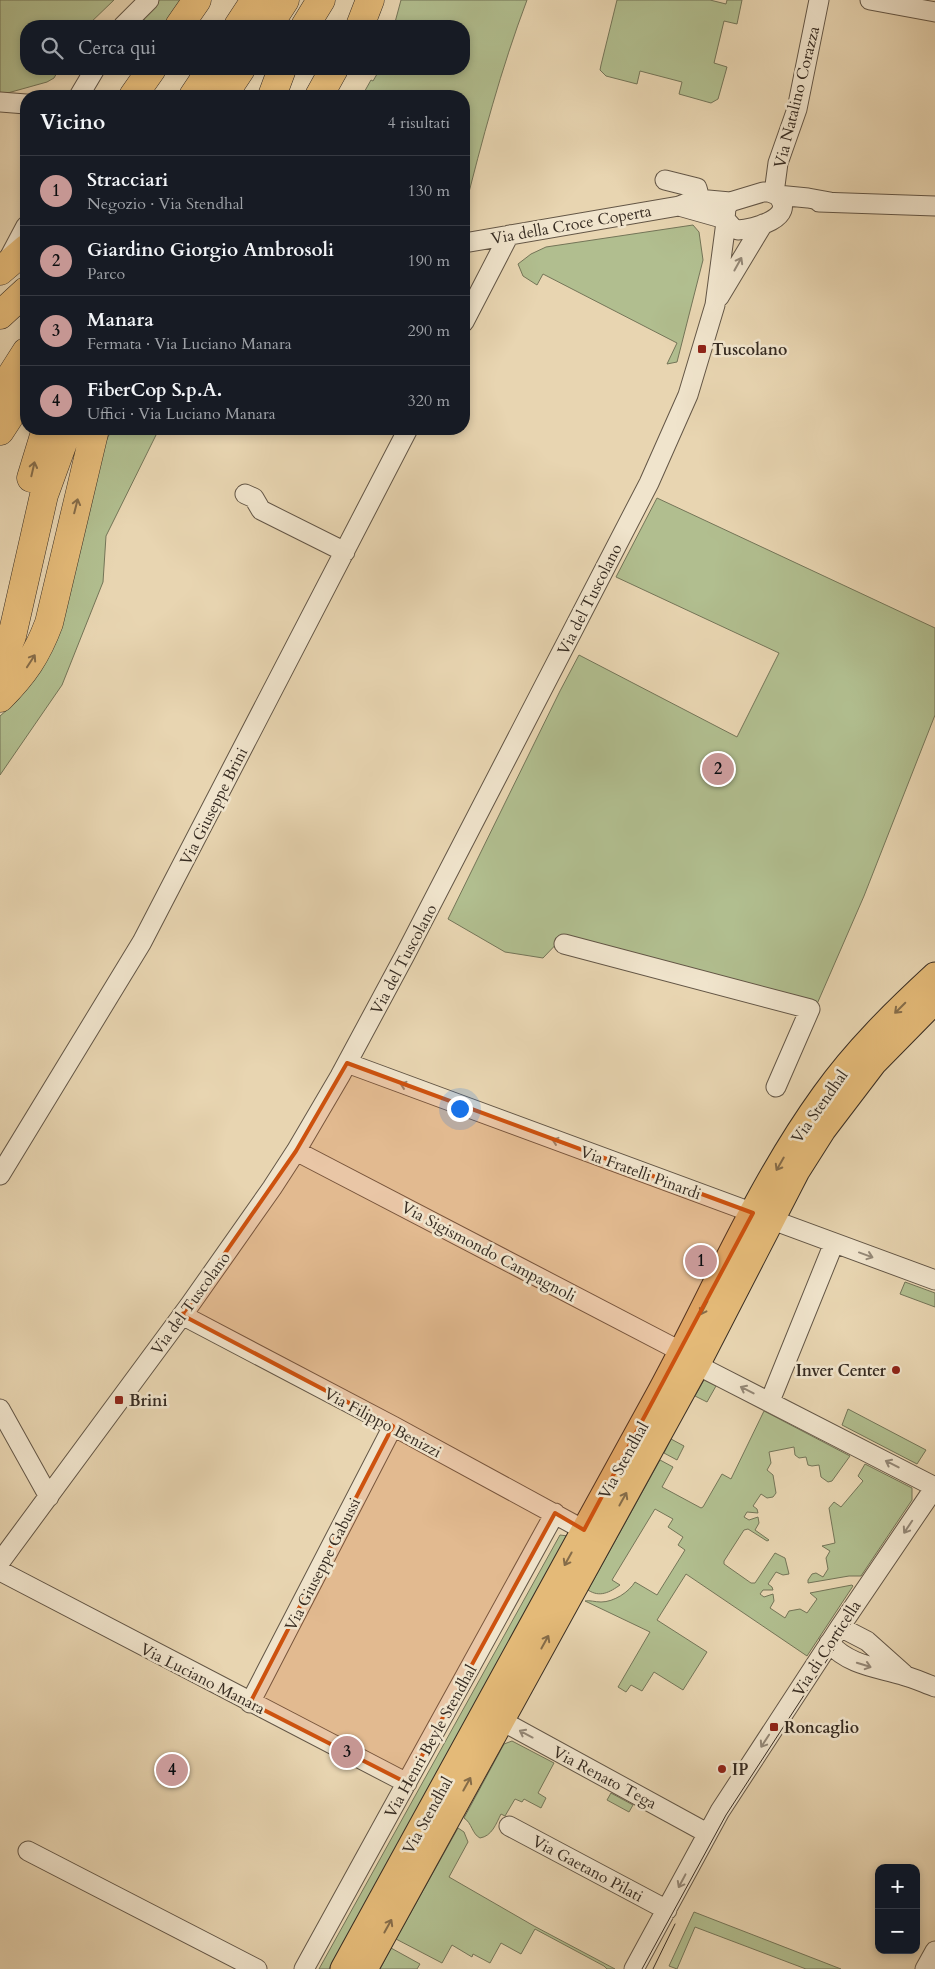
<!DOCTYPE html>
<html lang="it">
<meta charset="utf-8">
<style>
body{margin:0;font-family:Cardo,serif;background:#242831;color:#f1f3f6}
.controls{position:absolute;right:15px;bottom:15px;display:grid;overflow:hidden;border-radius:10px;box-shadow:0 2px 8px #0003}
.controls button{width:45px;height:45px;display:grid;place-items:center;padding:0;border:0;border-bottom:1px solid #363941;background:#171b24;color:#f1f3f6;font:25px sans-serif}
.you{position:absolute;left:459px;top:1108px;width:18px;height:18px;margin:-12px;border:4px solid #fff;border-radius:50%;background:#1a73e8;box-shadow:0 0 0 8px #1a73e833}
.badge{display:grid;place-items:center;width:32px;height:32px;border-radius:50%;background:#c59692;color:#111;font-size:16px;font-weight:700}
.pin{position:absolute;translate:-50% -50%;border:2px solid #fff;box-shadow:0 1px 5px #0006}
.list{margin:0;padding:0;list-style:none}
h2{display:flex;justify-content:space-between;align-items:center;height:65px;margin:0;padding:0 20px;font-size:21px}
h2 small{font-size:16px;font-weight:400;color:#9ea1a6}
.list li{display:grid;grid-template-columns:32px 1fr auto;gap:15px;align-items:center;box-sizing:border-box;height:70px;padding:0 20px;border-top:1px solid #363941}
.list b{display:block;font-size:19px;white-space:nowrap}
.list p{margin:0;font-size:16px;white-space:nowrap;color:#9ea1a6}
.list em{font-size:16px;font-style:normal;color:#9ea1a6}
.icon{flex:none;width:28px;height:28px;fill:none;stroke:currentColor;stroke-width:2;stroke-linecap:round;stroke-linejoin:round}
.map{position:relative;flex:none;width:935px;height:1969px;overflow:hidden}
.search{position:absolute;background:#171b24;box-shadow:0 2px 8px #0003;left:20px;top:20px;width:450px;height:55px;display:flex;align-items:center;gap:12px;box-sizing:border-box;padding:0 18px;border-radius:20px;color:#9ea1a6;font-size:19px}
.panel{position:absolute;background:#171b24;box-shadow:0 2px 8px #0003;left:20px;top:90px;width:450px;height:345px;border-radius:20px}
.map>svg:first-child{display:block}
</style>
<div class="map">
<svg width="935" height="1969" viewBox="0 0 935 1969">
<rect width="100%" height="100%" fill="#e8d5b1"/>
<filter id="stains"><feTurbulence type="fractalNoise" baseFrequency=".004" numOctaves="4"/><feColorMatrix values="0 0 0 0 .2 0 0 0 0 .09 0 0 0 0 .02 0 0 0 .5 -.17"/></filter>
<radialGradient id="worn" r=".72"><stop offset=".6" stop-color="#630" stop-opacity="0"/><stop offset="1" stop-color="#630" stop-opacity=".3"/></radialGradient>
<!-- green -->
<path fill="#b1be8f" stroke="#747558" d="M0,0H114L87,26H26V69H59L54,78L47,82L4,94L0,93Z
M157,0H181L164,26H144V18Z
M401,0H527C501,69 482,140 464,212V96H362L371,80L373,81L380,69H464V26H394Z
M617,0H710L726,4L727,0H742L737,24L724,21L714,63L727,67L718,99L711,103L679,94L682,82L640,71L637,84L606,76L600,70L601,65Z
M693,225L699,232L703,260L677,362L667,364L677,343L543,274L537,285L523,276L518,264L531,254L546,247Z
M112,429H159L106,536L103,582L62,685L0,775V716L16,702L27,688L104,445Z
M657,498L935,628V715L864,896L817,1004L565,935L543,958L505,952L448,919L560,691L579,655L737,737L779,653L616,577Z
M905,1282L935,1293V1307L900,1294Z
M704,1380L716,1386L707,1402L695,1396Z
M848,1409L926,1450L917,1464L842,1425Z
M764,1411L850,1456L832,1481L828,1482L821,1477L819,1465L812,1466L808,1465L806,1457L799,1458L795,1455L794,1447L769,1452L771,1463L767,1470L773,1475L776,1493L773,1497L767,1498L761,1494L753,1506L757,1509L758,1513L747,1512L744,1517L749,1520L758,1517L759,1523L755,1530L769,1540L767,1541L748,1529L744,1530L724,1561V1564L751,1583H755L775,1553L785,1558L789,1574L783,1575L776,1572L768,1584L772,1587L773,1590H763L760,1594L764,1597L773,1594L774,1601L770,1608L785,1618L789,1611L800,1609L807,1613L817,1599L810,1593L852,1585L853,1586L807,1656L686,1574L657,1620L707,1652L683,1690L654,1672L642,1691L631,1685L626,1692L618,1687L650,1632L585,1601C590,1600 595,1602 601,1602C614,1602 629,1592 635,1582L657,1595L685,1550L678,1545L683,1537L668,1527L673,1519L655,1509L612,1580L620,1585C610,1592 600,1598 588,1590L660,1460L673,1467L662,1487L701,1508L703,1507L722,1474L731,1479Z
M671,1439L684,1446L677,1460L664,1453Z
M865,1464L912,1488V1500L861,1576H849L808,1583V1580L812,1574L816,1573L823,1577L828,1569L826,1558L830,1551L822,1546L835,1543L829,1508L834,1502L841,1507L863,1481L858,1476Z
M560,1535L568,1536L329,1969H319Z
M512,1741L554,1763L538,1793L546,1798L541,1808L524,1799L522,1802L515,1799L505,1816L501,1814C496,1824 492,1836 480,1838C472,1834 472,1823 464,1818L504,1744Z
M611,1793L633,1805L629,1812L607,1800Z
M458,1828L464,1832L468,1842L449,1877L534,1926L615,1969H607L604,1966L535,1929L521,1954L501,1943L490,1963L473,1954L472,1957L452,1945L442,1963L396,1939Z
M694,1912L841,1969H806L695,1927L677,1969L669,1966Z
M391,1948L420,1964L417,1969H380Z"/>
<g fill="none" stroke-linecap="round" stroke-linejoin="round">
<!-- minor casing -->
<g stroke="#635646" stroke-width="21">
<path id="minor" d="M870,0L935,12
M123,26L149,0
M79,96L95,69
M0,102L26,104
M665,180L697,188L700,199
M774,193L778,163L797,109L819,0
M777,195C798,218 753,229 738,230L733,228L725,219L726,208L730,202L763,192H769L777,195L808,198L830,202
M819,202L935,206
M679,206L725,219
M464,243L679,206L697,199L730,202
M9,258L26,226
M719,297L763,224
M464,322L509,235
M245,494L254,498L261,510L345,552
M564,944L810,1009L776,1087
M347,1063L935,1280
M296,1151L682,1352
M0,1175L142,942L408,429
M182,1315L393,1426L584,1530
M697,1365L935,1487
M770,1401L834,1243
M0,1409L49,1497
M0,1562L189,1306L272,1188L296,1151L340,1076L405,955L649,483L688,395L715,305L726,222
M0,1571L407,1783
M840,1627L867,1641L904,1674
M829,1643C849,1665 875,1667 902,1675C914,1678 924,1683 935,1687
M250,1703L393,1426
M502,1721L707,1833
M509,1826L667,1910
M28,1851L257,1969
M304,1969L555,1513
M634,1969L720,1811L840,1627L935,1487
M925,1969L935,1951"/>
</g>
<!-- major casing -->
<g stroke="#372c22" stroke-width="27">
<path id="major" d="M343,1969C447,1780 551,1590 655,1401C711,1299 756,1189 824,1095C856,1050 895,1012 935,975
M365,1969L697,1365L797,1171L823,1130L874,1063L935,1001"/>
</g>
<!-- highway casing -->
<g stroke="#372c22" stroke-width="29">
<path id="highway" d="M179,26L197,0
M238,26L255,0
M268,26L285,0
M305,26L321,0
M360,26L370,0
M133,96L152,69
M193,96L211,69
M223,96L241,69
M272,96L282,69
M319,96L334,69
M0,271L26,249
M0,315L26,291
M0,393L26,352
M0,431L26,391
M31,478L46,429
M0,664L12,636L44,495L68,429
M0,698C24,674 37,655 49,623L95,429"/>
</g>
<!-- minor -->
<use href="#minor" stroke="#f0e4cc" stroke-width="19"/>
<!-- major -->
<use href="#major" stroke="#e4ba78" stroke-width="25"/>
<!-- highway -->
<use href="#highway" stroke="#e4ba78" stroke-width="28"/>
<!-- tram -->
<path stroke="#372c22" stroke-width="1" d="M642,1969L726,1815L855,1617
M653,1969L675,1924"/>
</g>
<!-- one-way arrows -->
<defs><path id="oneway-shaft" d="M-6 0H5M1.5-3L5.5 0L1.5 3" fill="none" stroke-width="1.6" stroke-linecap="round" stroke-linejoin="round" transform="scale(1.25)"/></defs>
<g stroke="#948877">
<use href="#oneway-shaft" transform="translate(738 264) rotate(-61)"/>
<use href="#oneway-shaft" transform="translate(407 1086) rotate(-160)"/>
<use href="#oneway-shaft" transform="translate(559 1142) rotate(-160)"/>
<use href="#oneway-shaft" transform="translate(866 1255) rotate(20)"/>
<use href="#oneway-shaft" transform="translate(747 1390) rotate(-153)"/>
<use href="#oneway-shaft" transform="translate(892 1464) rotate(-153)"/>
<use href="#oneway-shaft" transform="translate(908 1527) rotate(124)"/>
<use href="#oneway-shaft" transform="translate(864 1665) rotate(17)"/>
<use href="#oneway-shaft" transform="translate(526 1734) rotate(-152)"/>
<use href="#oneway-shaft" transform="translate(765 1741) rotate(123)"/>
<use href="#oneway-shaft" transform="translate(682 1881) rotate(118)"/>
</g>
<g stroke="#856c49">
<use href="#oneway-shaft" transform="translate(33 469) rotate(-77)"/>
<use href="#oneway-shaft" transform="translate(76 506) rotate(-76)"/>
<use href="#oneway-shaft" transform="translate(31 661) rotate(-57)"/>
<use href="#oneway-shaft" transform="translate(900 1008) rotate(135)"/>
<use href="#oneway-shaft" transform="translate(780 1164) rotate(120)"/>
<use href="#oneway-shaft" transform="translate(704 1308) rotate(117)"/>
<use href="#oneway-shaft" transform="translate(623 1499) rotate(-61)"/>
<use href="#oneway-shaft" transform="translate(568 1559) rotate(119)"/>
<use href="#oneway-shaft" transform="translate(545 1642) rotate(-61)"/>
<use href="#oneway-shaft" transform="translate(467 1784) rotate(-61)"/>
<use href="#oneway-shaft" transform="translate(388 1926) rotate(-61)"/>
</g>
<!-- marked area -->
<path fill="#cd520f" fill-opacity="0.2" stroke="#cd520f" stroke-width="4" stroke-linejoin="round" d="M347,1063L753,1213L584,1530L555,1513L407,1783L250,1703L393,1426L182,1315L296,1151Z"/>
<!-- markers -->
<g fill="#8f2418" stroke="#f0e4cc" stroke-width="2">
<rect x="697" y="344" width="10" height="10" rx="2.5"/>
<circle cx="896" cy="1370" r="5"/>
<rect x="114" y="1395" width="10" height="10" rx="2.5"/>
<rect x="769" y="1722" width="10" height="10" rx="2.5"/>
<circle cx="722" cy="1769" r="5"/>
</g>
<g text-anchor="middle" stroke-width="5" stroke-linejoin="round" paint-order="stroke">
<!-- street labels -->
<g font-size="16" fill="#372c22" stroke="#f0e4cc">
<text transform="translate(796 97) rotate(-76)" y="6">Via Natalino Corazza</text>
<text transform="translate(571 224) rotate(-10)" y="6">Via della Croce Coperta</text>
<text transform="translate(589 599) rotate(-63)" y="6">Via del Tuscolano</text>
<text transform="translate(213 806) rotate(-63)" y="6">Via Giuseppe Brini</text>
<text transform="translate(403 959) rotate(-62)" y="6">Via del Tuscolano</text>
<text transform="translate(819 1106) rotate(-55)" y="6">Via Stendhal</text>
<text transform="translate(641 1172) rotate(20)" y="6">Via Fratelli Pinardi</text>
<text transform="translate(489 1251) rotate(28)" y="6">Via Sigismondo Campagnoli</text>
<text transform="translate(190 1303) rotate(-54)" y="6">Via del Tuscolano</text>
<text transform="translate(383 1422) rotate(28)" y="6">Via Filippo Benizzi</text>
<text transform="translate(623 1460) rotate(-61)" y="6">Via Stendhal</text>
<text transform="translate(322 1564) rotate(-63)" y="6">Via Giuseppe Gabussi</text>
<text transform="translate(826 1648) rotate(-57)" y="6">Via di Corticella</text>
<text transform="translate(203 1678) rotate(27)" y="6">Via Luciano Manara</text>
<text transform="translate(430 1741) rotate(-61)" y="6">Via Henri Beyle Stendhal</text>
<text transform="translate(605 1777) rotate(28)" y="6">Via Renato Tega</text>
<text transform="translate(427 1815) rotate(-61)" y="6">Via Stendhal</text>
<text transform="translate(588 1868) rotate(28)" y="6">Via Gaetano Pilati</text>
</g>
<!-- poi labels -->
<g font-size="16" font-weight="bold" fill="#372c22" stroke="#f0e4cc" text-anchor="start">
<text x="712" y="355">Tuscolano</text>
<text x="886" y="1376" text-anchor="end">Inver Center</text>
<text x="129" y="1406">Brini</text>
<text x="784" y="1733">Roncaglio</text>
<text x="732" y="1775">IP</text>
</g>
</g>
<rect width="100%" height="100%" filter="url(#stains)"/>
<rect width="100%" height="100%" fill="url(#worn)"/>
</svg>
<div class="controls">
<button>+</button>
<button>−</button>
</div>
<div class="you"></div>
<div class="pin badge" style="left:701px;top:1261px">1</div>
<div class="pin badge" style="left:718px;top:769px">2</div>
<div class="pin badge" style="left:347px;top:1752px">3</div>
<div class="pin badge" style="left:172px;top:1770px">4</div>
<div class="search"><svg class="icon" aria-label="search" viewBox="0 0 24 24"><circle cx="10" cy="10" r="6"/><path d="M15 15l6 6"/></svg>Cerca qui</div>
<section class="panel">
<h2>Vicino<small>4 risultati</small></h2>
<ul class="list">
<li><span class="badge">1</span><div><b>Stracciari</b><p>Negozio · Via Stendhal</p></div><em>130 m</em></li>
<li><span class="badge">2</span><div><b>Giardino Giorgio Ambrosoli</b><p>Parco</p></div><em>190 m</em></li>
<li><span class="badge">3</span><div><b>Manara</b><p>Fermata · Via Luciano Manara</p></div><em>290 m</em></li>
<li><span class="badge">4</span><div><b>FiberCop S.p.A.</b><p>Uffici · Via Luciano Manara</p></div><em>320 m</em></li>
</ul>
</section>
</div>
